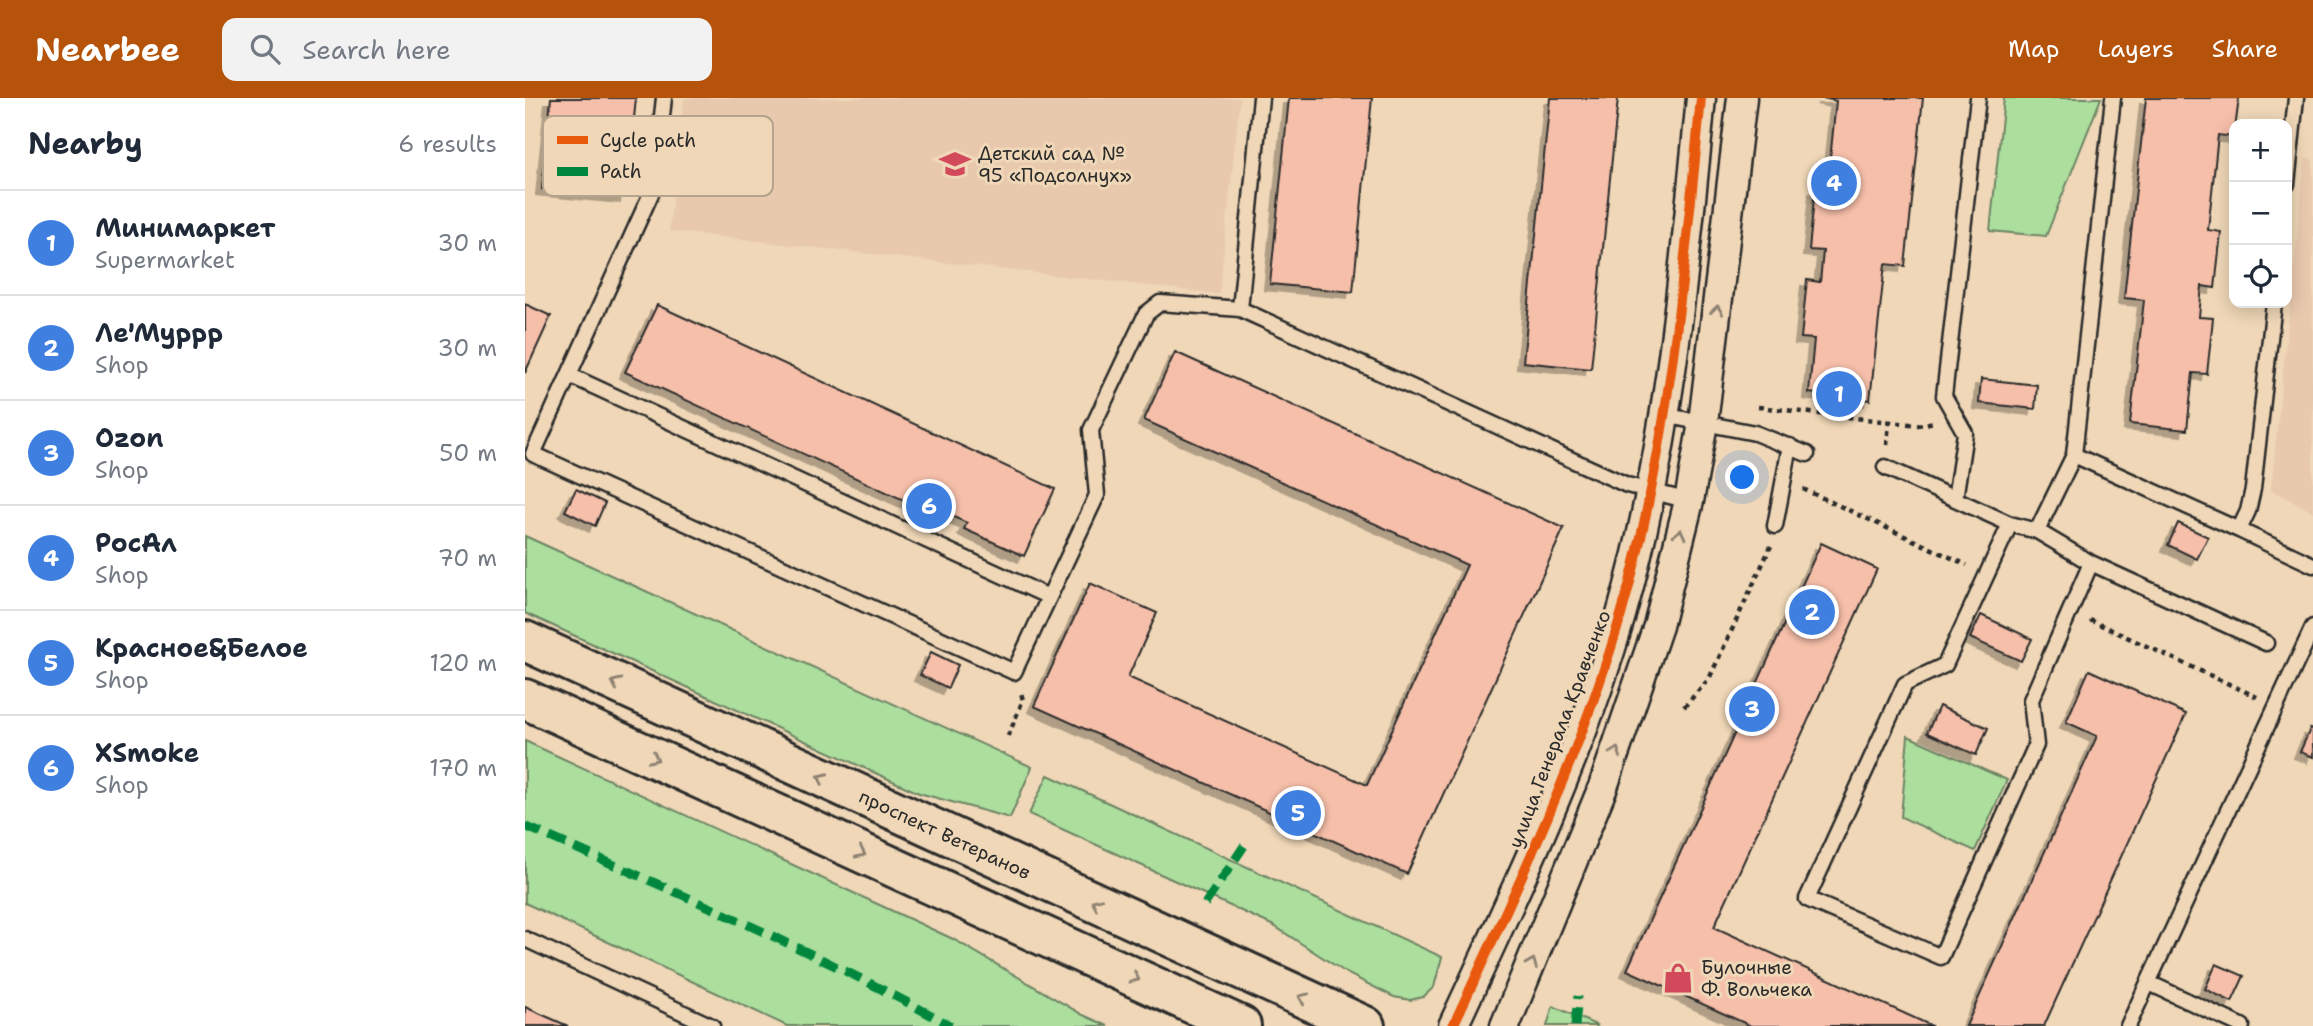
<!DOCTYPE html>
<meta charset="utf-8">
<style>
body{margin:0;font-family:"Shantell Sans",sans-serif;background:#f2f2f3;color:#1f2937}
.controls{position:absolute;right:21px;top:21px;display:grid;overflow:hidden;border-radius:14px;box-shadow:0 4px 18px #0003}
.controls button{width:63px;height:63px;display:grid;place-items:center;padding:0;border:0;border-bottom:2px solid #e0e1e3;background:#fff;color:#1f2937;font:35px sans-serif}
.you{position:absolute;left:1218px;top:380px;width:24px;height:24px;margin:-18px;border:5px solid #fff;border-radius:50%;background:#1a73e8;box-shadow:0 0 0 10px #1a73e833}
.badge{display:grid;place-items:center;width:46px;height:46px;border-radius:50%;background:#b45309;color:#fff;font-size:23px;font-weight:700}
.pin{position:absolute;translate:-50% -50%;border:4px solid #fff;box-shadow:0 2px 7px #0006}
.list{margin:0;padding:0;list-style:none}
h2{display:flex;justify-content:space-between;align-items:center;height:91px;margin:0;padding:0 28px;font-size:30px}
h2 small{font-size:23px;font-weight:400;color:#747a83}
.list li{display:grid;grid-template-columns:46px 1fr auto;gap:21px;align-items:center;box-sizing:border-box;height:105px;padding:0 28px;border-top:2px solid #e0e1e3}
.list b{display:block;font-size:26px;white-space:nowrap}
.list p{margin:0;font-size:23px;white-space:nowrap;color:#747a83}
.list em{font-size:23px;font-style:normal;color:#747a83}
.icon{flex:none;width:38px;height:38px;fill:none;stroke:currentColor;stroke-width:2;stroke-linecap:round;stroke-linejoin:round}
.map{position:relative;flex:none;width:1788px;height:928px;overflow:hidden}
header{display:flex;align-items:center;gap:42px;box-sizing:border-box;height:98px;padding:0 35px;background:#b45309;color:#fff}
header strong{font-size:33px}
nav{display:flex;gap:38px;margin-inline-start:auto;font-size:24px}
.search{width:490px;height:63px;background:#f2f2f3;display:flex;align-items:center;gap:18px;box-sizing:border-box;padding:0 24px;border-radius:14px;color:#747a83;font-size:26px}
main{display:flex}
aside{flex:1;background:#fff}
.map>svg:first-child{display:block}
</style>
<header>
<strong>Nearbee</strong>
<div class="search"><svg class="icon" aria-label="search" viewBox="0 0 24 24"><circle cx="10" cy="10" r="6"/><path d="M15 15l6 6"/></svg>Search here</div>
<nav><a>Map</a><a>Layers</a><a>Share</a></nav>
</header>
<main>
<aside>
<h2>Nearby<small>6 results</small></h2>
<ul class="list">
<li><span class="badge" style="background:#3f7fe0">1</span><div><b>Минимаркет</b><p>Supermarket</p></div><em>30 m</em></li>
<li><span class="badge" style="background:#3f7fe0">2</span><div><b>Ле'Муррр</b><p>Shop</p></div><em>30 m</em></li>
<li><span class="badge" style="background:#3f7fe0">3</span><div><b>Ozon</b><p>Shop</p></div><em>50 m</em></li>
<li><span class="badge" style="background:#3f7fe0">4</span><div><b>РосАл</b><p>Shop</p></div><em>70 m</em></li>
<li><span class="badge" style="background:#3f7fe0">5</span><div><b>Красное&amp;Белое</b><p>Shop</p></div><em>120 m</em></li>
<li><span class="badge" style="background:#3f7fe0">6</span><div><b>XSmoke</b><p>Shop</p></div><em>170 m</em></li>
</ul>
</aside>
<div class="map">
<svg width="1788" height="928" viewBox="0 0 1788 928">
<defs>
<filter id="shadow"><feDropShadow dx="-6" dy="6" stdDeviation="0" flood-color="#0004"/></filter>
</defs>
<rect width="100%" height="100%" fill="#efd7b7"/>
<filter id="ink" filterUnits="userSpaceOnUse"><feTurbulence type="fractalNoise" baseFrequency=".0143" numOctaves="2"/><feDisplacementMap in="SourceGraphic" scale="14" xChannelSelector="R" yChannelSelector="G"/><feConvolveMatrix kernelMatrix="1 2 1 2 8 2 1 2 1" color-interpolation-filters="sRGB"/></filter>
<g filter="url(#ink)">
<!-- built -->
<path fill="#e9c9ae" d="M159,0H715L694,196L144,133Z
M1780,60L1788,61V414L1746,392Z"/>
<!-- green -->
<path fill="#acde9e" stroke="#6c8464" stroke-width="2" d="M1479,0H1576L1521,138L1465,133Z
M0,438L507,669L485,720L394,695L0,515Z
M1383,638L1482,682L1450,753L1376,719Z
M0,643L428,841L558,917L583,928H262L0,805Z
M523,677L917,859L909,889L898,899L885,902L869,899L823,876L749,828L504,716Z
M1028,908L1073,928H1022Z"/>
<!-- building -->
<path fill="#f6bfa9" stroke="#2b2b2b" stroke-width="2" filter="url(#shadow)" d="M26,0H111L101,99L17,91Z
M764,0H847L828,194L745,186Z
M1025,0H1093L1066,271L998,264Z
M1298,0H1398L1380,168L1360,166L1345,302L1284,295L1289,241L1276,240L1282,182L1295,184L1298,153L1284,152L1290,90L1302,92L1311,3Z
M1621,0H1714L1709,39L1693,37L1683,132L1696,134L1690,190L1677,188L1674,219L1688,220L1682,276L1668,275L1662,332L1605,326L1619,202L1599,200Z
M0,206L26,218L0,275Z
M132,207L530,391L499,458L439,431L442,425L398,405L396,410L100,274Z
M650,254L1039,430L882,776L509,608L565,485L632,515L603,579L842,687L942,467L619,322Z
M1456,281L1512,287L1510,311L1454,305Z
M51,391L80,405L70,428L40,413Z
M1653,425L1683,439L1672,461L1643,447Z
M1296,445L1352,471L1189,829L1407,928H1226L1102,872Z
M1456,517L1507,541L1496,563L1445,540Z
M406,554L433,567L423,590L395,577Z
M1564,572L1661,616L1519,928H1441L1572,638L1541,624Z
M1414,608L1463,630L1451,657L1402,635Z
M1785,631L1788,632V659L1775,654Z
M1691,866L1719,878L1707,904L1680,891Z
M0,909L43,928H0Z"/>
<g fill="none" stroke-linecap="round" stroke-linejoin="round">
<!-- lane casing -->
<g stroke="#2b2b2b" stroke-width="19">
<path id="lane" d="M139,0L129,89L8,356L489,574L572,397L566,332L621,216L635,205L715,211
M736,0L715,211L1102,387L1164,403
M1762,86L1771,0
M44,277L524,499
M1138,317L1230,335L1282,356
M1549,357L1714,432L1723,413L1728,391L1749,205
M1360,369L1485,426L1512,433L1549,357L1588,0
M1430,401L1440,335L1419,298L1453,0
M1485,426L1420,567L1380,586L1282,801L1416,859L1511,647L1506,602L1566,465
M1250,428L1265,348
M1714,432L1788,467
M1512,433L1566,465L1741,545
M0,841L187,928
M1624,885L1717,928
M1603,928L1788,529"/>
</g>
<!-- street casing -->
<g stroke="#2b2b2b" stroke-width="33">
<path id="street" d="M928,928C990,795 1055,658 1096,517C1144,350 1159,173 1176,0
M980,928L1078,689L1133,528L1164,403L1178,325L1217,0"/>
</g>
<!-- secondary casing -->
<g stroke="#2b2b2b" stroke-width="44">
<path id="secondary" d="M0,543L840,928
M0,601L716,928"/>
</g>
<!-- path -->
<path stroke="#2b2b2b" stroke-width="4.5" stroke-dasharray="5 5" stroke-linecap="butt" d="M1233,309L1393,327L1410,324
M1362,347L1364,324
M1278,391L1442,467
M1565,522L1732,599
M1159,609L1184,581L1246,448
M483,638L498,602L496,595"/>
<!-- lane -->
<use href="#lane" stroke="#efd7b7" stroke-width="14"/>
<!-- street -->
<use href="#street" stroke="#efd7b7" stroke-width="28"/>
<!-- secondary -->
<use href="#secondary" stroke="#efd7b7" stroke-width="38"/>
<!-- quiet -->
<path stroke="#00873e" stroke-width="9" stroke-dasharray="18 9" stroke-linecap="butt" d="M0,728C144,791 288,852 426,928
M680,806L719,748
M1050,928L1053,898"/>
<!-- cycleway casing -->
<g stroke="#efd7b7" stroke-width="15">
<path id="cycleway" d="M928,928C990,795 1055,658 1096,517C1144,350 1159,173 1176,0"/>
</g>
<!-- cycleway -->
<use href="#cycleway" stroke="#e8590c" stroke-width="10"/>
</g>
<!-- one-way arrows -->
<defs><path id="oneway-chevron" d="M-2-3.5L2.5 0L-2 3.5" fill="none" stroke-width="1.6" stroke-linecap="round" stroke-linejoin="round" transform="scale(1.75)"/></defs>
<g stroke="#8d8171">
<use href="#oneway-chevron" transform="translate(1192 212) rotate(-83)"/>
<use href="#oneway-chevron" transform="translate(1155 436) rotate(-76)"/>
<use href="#oneway-chevron" transform="translate(91 585) rotate(-155)"/>
<use href="#oneway-chevron" transform="translate(1091 654) rotate(-70)"/>
<use href="#oneway-chevron" transform="translate(129 660) rotate(25)"/>
<use href="#oneway-chevron" transform="translate(297 680) rotate(-155)"/>
<use href="#oneway-chevron" transform="translate(336 755) rotate(25)"/>
<use href="#oneway-chevron" transform="translate(571 805) rotate(-155)"/>
<use href="#oneway-chevron" transform="translate(1007 865) rotate(-68)"/>
<use href="#oneway-chevron" transform="translate(610 880) rotate(25)"/>
<use href="#oneway-chevron" transform="translate(778 900) rotate(-156)"/>
</g>
</g>
<!-- icons -->
<defs>
<g id="school-bare" transform="scale(2.415)"><path d="M0-5L7-2L0 1L-7-2ZM-4 1L0 2.5L4 1V4Q0 6-4 4Z" fill="#d1495b" stroke="#efd7b7" stroke-width="2.5" paint-order="stroke"/></g>
<g id="shop-bare" transform="scale(2.415)"><path d="M-5-2.5h2.3a2.7 3.5 0 0 1 5.4 0H5L5.5 6h-11ZM-1.5-2.5h3a1.5 2.3 0 0 0-3 0Z" fill="#d1495b" stroke="#efd7b7" stroke-width="2.5" paint-order="stroke"/></g>
</defs>
<g fill-rule="evenodd">
<use href="#school-bare" x="430" y="66"/>
<use href="#shop-bare" x="1153" y="880"/>
</g>
<g text-anchor="middle" stroke-width="6" stroke-linejoin="round" paint-order="stroke">
<!-- poi labels -->
<g font-size="19" fill="#2b2b2b" stroke="#efd7b7" text-anchor="start">
<text x="453" y="62">Детский сад №<tspan x="453" dy="22">95 «Подсолнух»</tspan></text>
<text x="1176" y="876">Булочные<tspan x="1176" dy="22">Ф. Вольчека</tspan></text>
</g>
<!-- street labels -->
<g font-size="19" fill="#2b2b2b" stroke="#efd7b7">
<text transform="translate(1034 631) rotate(-69)" y="7">улица Генерала Кравченко</text>
<text transform="translate(420 736) rotate(25)" y="7">проспект Ветеранов</text>
</g>
</g>
<!-- legend -->
<rect x="18" y="18" width="230" height="80" rx="10" fill="#efd7b7" stroke="#b4a38d" stroke-width="2"/>
<rect x="32" y="38" width="31" height="8" fill="#e8590c"/>
<rect x="32" y="69" width="31" height="9" fill="#00873e"/>
<g font-size="19" fill="#2b2b2b">
<text x="75" y="49">Cycle path</text>
<text x="75" y="80">Path</text>
</g>
</svg>
<div class="controls">
<button>+</button>
<button>−</button>
<button><svg class="icon" aria-label="locate" viewBox="0 0 24 24"><circle cx="12" cy="12" r="6"/><path d="M12 2v4M12 18v4M2 12h4M18 12h4"/></svg></button>
</div>
<div class="you"></div>
<div class="pin badge" style="left:1314px;top:296px;background:#3f7fe0">1</div>
<div class="pin badge" style="left:1287px;top:514px;background:#3f7fe0">2</div>
<div class="pin badge" style="left:1227px;top:611px;background:#3f7fe0">3</div>
<div class="pin badge" style="left:1309px;top:85px;background:#3f7fe0">4</div>
<div class="pin badge" style="left:773px;top:715px;background:#3f7fe0">5</div>
<div class="pin badge" style="left:404px;top:408px;background:#3f7fe0">6</div>
</div>
</main>
